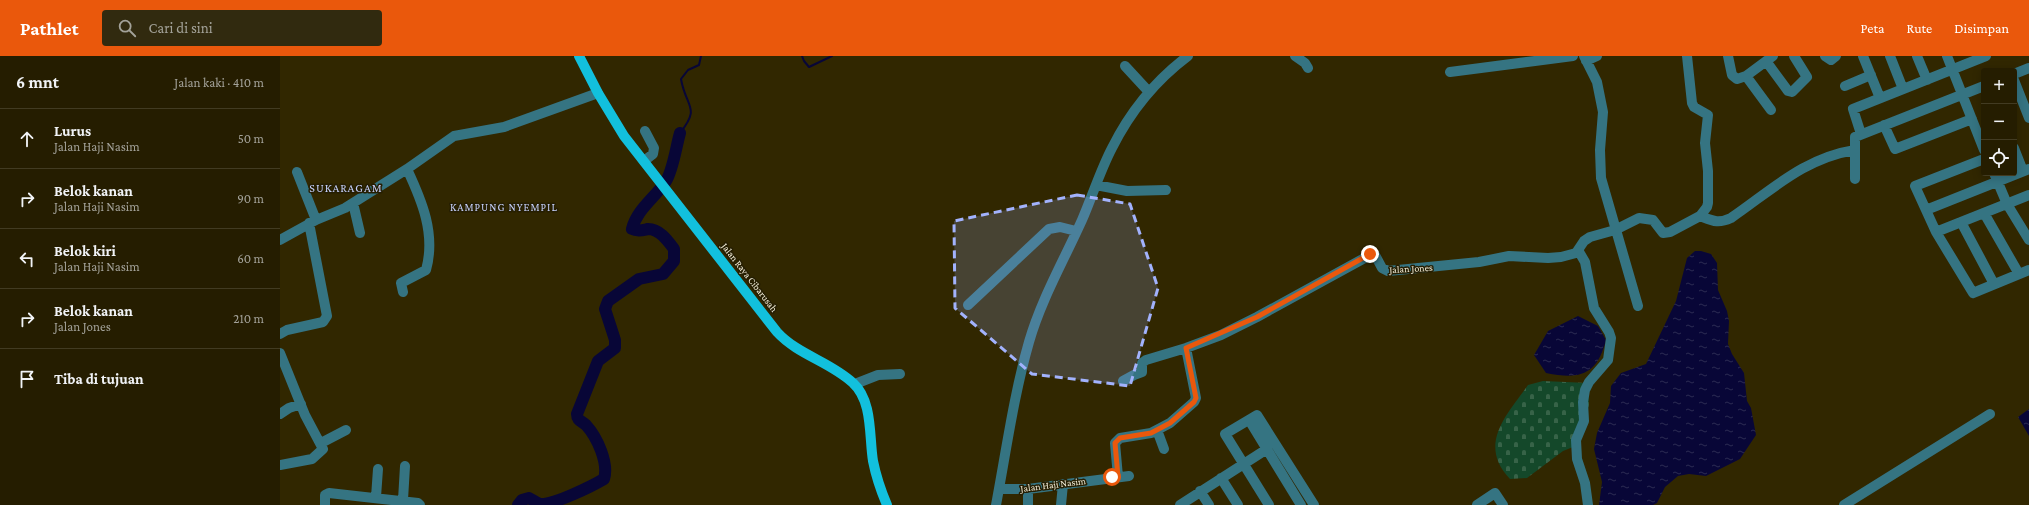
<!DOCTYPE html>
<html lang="id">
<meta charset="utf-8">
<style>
body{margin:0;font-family:"Crimson Pro",serif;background:#312a0f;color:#f1f3f6}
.controls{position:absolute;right:12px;top:12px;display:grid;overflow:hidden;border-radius:4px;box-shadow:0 2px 10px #0003}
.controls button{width:36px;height:36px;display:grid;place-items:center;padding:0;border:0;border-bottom:1px solid #423b22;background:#251d00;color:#f1f3f6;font:20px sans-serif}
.stop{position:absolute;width:12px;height:12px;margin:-9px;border:3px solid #ea580c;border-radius:50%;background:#fff}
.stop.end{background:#ea580c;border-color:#fff;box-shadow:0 1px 4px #0008}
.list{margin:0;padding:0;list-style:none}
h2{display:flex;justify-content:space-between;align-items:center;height:52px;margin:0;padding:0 16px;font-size:17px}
h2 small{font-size:13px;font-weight:400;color:#a3a299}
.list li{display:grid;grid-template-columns:26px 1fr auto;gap:12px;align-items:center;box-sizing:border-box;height:60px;padding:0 16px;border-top:1px solid #423b22}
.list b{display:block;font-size:15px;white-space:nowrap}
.list p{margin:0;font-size:13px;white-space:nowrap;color:#a3a299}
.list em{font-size:13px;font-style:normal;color:#a3a299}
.icon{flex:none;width:22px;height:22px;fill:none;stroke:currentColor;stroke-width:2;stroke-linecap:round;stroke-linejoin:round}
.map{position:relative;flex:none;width:1749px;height:449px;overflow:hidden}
header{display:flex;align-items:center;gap:24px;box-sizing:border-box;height:56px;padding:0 20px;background:#ea580c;color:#fff}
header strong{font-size:19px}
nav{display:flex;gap:22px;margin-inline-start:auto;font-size:14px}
.search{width:280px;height:36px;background:#312a0f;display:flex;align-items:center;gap:10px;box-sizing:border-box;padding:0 14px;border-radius:4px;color:#a3a299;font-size:15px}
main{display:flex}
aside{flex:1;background:#251d00}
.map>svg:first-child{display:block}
</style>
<header>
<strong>Pathlet</strong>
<div class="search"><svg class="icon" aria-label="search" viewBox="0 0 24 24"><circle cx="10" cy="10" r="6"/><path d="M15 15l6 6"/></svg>Cari di sini</div>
<nav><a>Peta</a><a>Rute</a><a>Disimpan</a></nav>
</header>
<main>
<aside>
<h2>6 mnt<small>Jalan kaki · 410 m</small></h2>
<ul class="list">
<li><svg class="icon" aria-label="ahead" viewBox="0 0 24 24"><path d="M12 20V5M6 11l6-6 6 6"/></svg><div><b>Lurus</b><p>Jalan Haji Nasim</p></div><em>50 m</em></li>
<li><svg class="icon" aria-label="right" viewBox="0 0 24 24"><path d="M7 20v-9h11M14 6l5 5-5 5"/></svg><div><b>Belok kanan</b><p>Jalan Haji Nasim</p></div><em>90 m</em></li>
<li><svg class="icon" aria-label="left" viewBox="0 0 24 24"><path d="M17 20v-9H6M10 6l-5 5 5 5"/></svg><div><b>Belok kiri</b><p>Jalan Haji Nasim</p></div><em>60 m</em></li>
<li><svg class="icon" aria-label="right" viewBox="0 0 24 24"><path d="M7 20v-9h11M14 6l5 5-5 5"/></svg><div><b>Belok kanan</b><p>Jalan Jones</p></div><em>210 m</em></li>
<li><svg class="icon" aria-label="arrive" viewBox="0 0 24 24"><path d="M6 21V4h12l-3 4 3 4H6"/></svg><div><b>Tiba di tujuan</b></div></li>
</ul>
</aside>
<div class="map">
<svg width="1749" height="449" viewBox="0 0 1749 449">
<defs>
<pattern id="cemetery-stones" width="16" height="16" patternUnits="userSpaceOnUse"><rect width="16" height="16" fill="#14482a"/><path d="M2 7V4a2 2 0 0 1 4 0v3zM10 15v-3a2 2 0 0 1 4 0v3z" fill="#376348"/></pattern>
<pattern id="water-ripples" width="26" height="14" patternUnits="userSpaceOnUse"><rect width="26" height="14" fill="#080637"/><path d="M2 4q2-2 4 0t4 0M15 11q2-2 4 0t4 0" fill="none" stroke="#2c2b53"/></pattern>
</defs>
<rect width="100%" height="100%" fill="#312700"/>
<!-- cemetery -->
<path fill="url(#cemetery-stones)" d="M1263,325L1308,327L1309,349L1298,389L1283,395L1247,422L1230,423C1197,388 1227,359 1248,329Z"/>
<!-- water -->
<path fill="url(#water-ripples)" d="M1415,195H1421L1431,198L1437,207L1438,234L1447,255L1449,265L1448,288L1452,298L1464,317L1467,345L1471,352L1476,379L1460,403L1426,420L1409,418L1398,420L1385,431L1377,447L1373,449H1319L1322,426L1314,393L1317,377L1330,347L1331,330L1341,317L1366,308L1396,245L1407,202Z
M1298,260L1318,270L1326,284C1317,319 1300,324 1266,317L1254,299L1268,275Z
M1749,353V380L1738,361Z"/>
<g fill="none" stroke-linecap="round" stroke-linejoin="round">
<!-- stream -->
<path stroke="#080637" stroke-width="2" d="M522,0L524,5L529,11L552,0
M400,77C421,51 406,52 401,23L408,14L419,9L421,0"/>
<!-- river -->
<path stroke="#080637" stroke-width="12" d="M238,449L242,444L249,442C253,444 257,447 260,448C274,449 312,430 324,423C329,407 317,381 306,369C302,365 297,365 297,358L318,305L335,292V284L325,253L328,245L359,223L383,218L394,205V193C388,185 380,173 368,173C363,174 358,176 352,173C357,153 375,142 386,125C393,114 396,91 400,77"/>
<!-- minor -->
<path stroke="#357482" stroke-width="10" d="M1015,0L1025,7L1028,12
M1304,0L1317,26L1323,56L1320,94L1321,122L1358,250
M1407,0L1412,47L1414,51L1428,59L1425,87L1428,115V147L1427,151L1420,160
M1448,0L1452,19L1457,23L1466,20L1493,0
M1545,0L1551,4L1556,0
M1583,0L1600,42
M1610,0L1623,33
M1637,0L1647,24
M1667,0L1704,94
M1306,5L1317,0
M1486,5L1508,35L1512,36L1527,21L1514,0
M845,10L869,36
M1170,16L1293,0
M1734,18L1749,12
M1466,20L1491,54
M1734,24L1749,62
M1565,30L1591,19
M1604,69L1615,93L1692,63
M1581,78L1573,53L1706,0
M1734,92L1743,115
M1704,103L1635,130L1656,176L1693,237L1749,214
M364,105L373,98L374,92L365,75
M17,116L36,164
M1714,117L1727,148L1749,184
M1575,123V81L1704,30
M816,129L847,135L886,134
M73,147L80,177
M1646,154L1749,113
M1704,157L1739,218
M1681,166L1714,228
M1656,176L1749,139
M0,184L36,164L65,152L127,113L174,80L224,71L318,37
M1298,194L1305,206L1314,252L1329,276L1331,282L1328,304L1309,326L1305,334L1303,346L1304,365L1296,384L1297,403L1305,427L1308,449
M123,236L121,227L146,214C156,178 142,145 127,113
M688,249L769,173L780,171L796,175
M0,278L7,274L43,266L47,260L29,167
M0,297L25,359L43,393L32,403L0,409
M843,325L854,319L862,316V307L866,304L906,292L941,279L977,261L1090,199H1095L1102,212L1108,215L1199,206L1229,200L1268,202L1281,201L1296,197L1304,185L1310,181L1335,174L1359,162L1373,164L1383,177L1390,176L1420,160C1433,165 1438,168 1451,162C1492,134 1524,102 1575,94
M575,328L598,319L620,318
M0,358L9,352L21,348
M969,364L1021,449
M877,374L884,393
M41,387L66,374
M838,421L835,387L840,382L871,377L890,367L914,346L916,342L906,292
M941,422L958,449
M719,433H748L849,420
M748,433V449
M920,435L929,449
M96,441L98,413
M123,444L125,410
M45,449V439L49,437L138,447L140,449
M716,449C726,396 734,338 749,286C761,244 784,204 802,164C812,141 820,115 832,92C850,56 876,24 908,0
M781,449L783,428
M900,449L987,393
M989,449L945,378L977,359L1034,449
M1197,449L1215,437L1223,449
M1564,449L1710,358"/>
<!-- major -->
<path stroke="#12c0dd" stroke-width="10" d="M299,0L318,37L344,80L497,276C518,299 551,306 573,327C593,345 589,381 593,405C596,420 601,435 607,449"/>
</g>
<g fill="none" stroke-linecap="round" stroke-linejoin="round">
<!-- route -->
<path stroke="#ea580c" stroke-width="5" d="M832,421H838L835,387L840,382L871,377L890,367L914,346L916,342L906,292L977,261L1090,198"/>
</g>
<!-- marked area -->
<path fill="#a2b2fd" fill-opacity="0.2" stroke="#a2b2fd" stroke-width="3" stroke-dasharray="8 5" stroke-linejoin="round" d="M797,139L850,148L878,232L850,330L752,318L675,252L674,165Z"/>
<g text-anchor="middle" stroke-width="3" stroke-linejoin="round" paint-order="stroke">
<!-- street labels -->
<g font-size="10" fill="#f3eed9" stroke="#251e02">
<text transform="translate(1131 212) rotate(-3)" y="4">Jalan Jones</text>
<text transform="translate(470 221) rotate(52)" y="4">Jalan Raya Cibarusah</text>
<text transform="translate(773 428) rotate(-7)" y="4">Jalan Haji Nasim</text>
</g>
<!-- neighbourhood labels -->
<g font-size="11" letter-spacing="1" fill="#c6d0fb" stroke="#251e02">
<text x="224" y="155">KAMPUNG NYEMPIL</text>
</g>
<!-- quarter labels -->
<g font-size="12" letter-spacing="1" fill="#c6d0fb" stroke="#251e02">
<text x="66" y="136">SUKARAGAM</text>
</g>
</g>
</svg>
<div class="controls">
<button>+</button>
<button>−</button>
<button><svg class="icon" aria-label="locate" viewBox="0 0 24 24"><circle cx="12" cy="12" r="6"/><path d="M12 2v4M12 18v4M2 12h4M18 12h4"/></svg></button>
</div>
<div class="stop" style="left:832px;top:421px"></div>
<div class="stop end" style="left:1090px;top:198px"></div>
</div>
</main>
